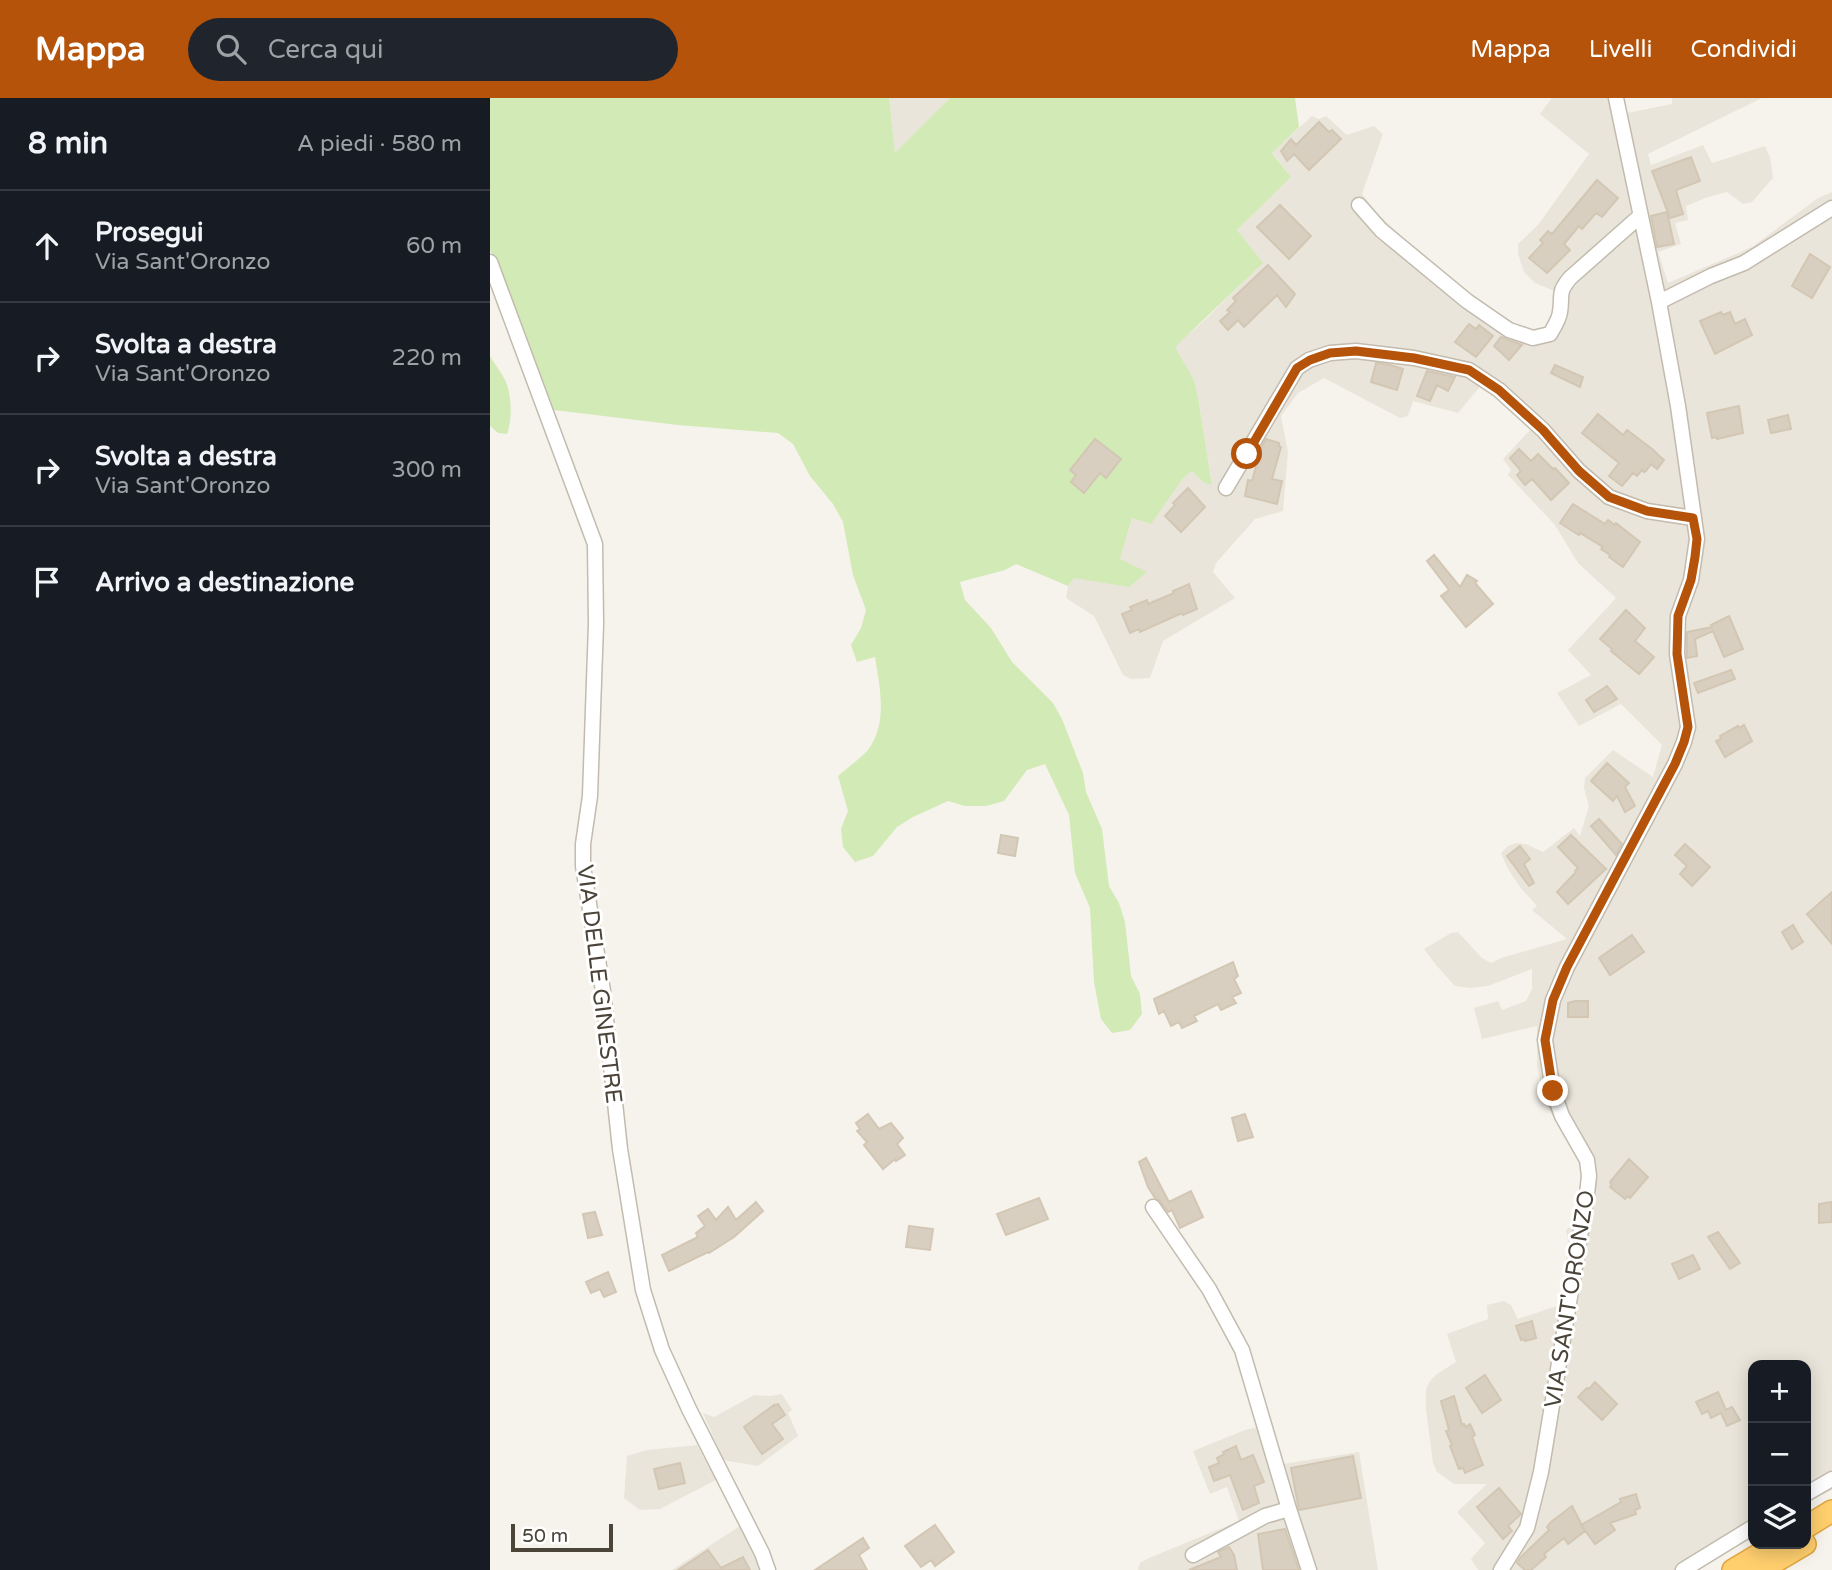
<!DOCTYPE html>
<html lang="it">
<meta charset="utf-8">
<style>
body{margin:0;font-family:"Varela Round",sans-serif;background:#20242c;color:#f1f3f6}
.controls{position:absolute;right:21px;bottom:21px;display:grid;overflow:hidden;border-radius:14px;box-shadow:0 4px 18px #0003}
.controls button{width:63px;height:63px;display:grid;place-items:center;padding:0;border:0;border-bottom:2px solid #363941;background:#171b24;color:#f1f3f6;font:35px sans-serif}
.scale{position:absolute;left:21px;bottom:18px;width:102px;box-sizing:border-box;padding-left:7px;border:4px solid #4b4439;border-top:0;font-size:19px;line-height:24px;white-space:nowrap;color:#4b4439;-webkit-text-stroke:5px #fff;paint-order:stroke}
.stop{position:absolute;width:21px;height:21px;margin:-16px;border:5px solid #b45309;border-radius:50%;background:#fff}
.stop.end{background:#b45309;border-color:#fff;box-shadow:0 2px 7px #0008}
.list{margin:0;padding:0;list-style:none}
h2{display:flex;justify-content:space-between;align-items:center;height:91px;margin:0;padding:0 28px;font-size:30px}
h2 small{font-size:23px;font-weight:400;color:#9ea1a6}
.list li{display:grid;grid-template-columns:46px 1fr auto;gap:21px;align-items:center;box-sizing:border-box;height:112px;padding:0 28px;border-top:2px solid #363941}
.list b{display:block;font-size:26px;white-space:nowrap}
.list p{margin:0;font-size:23px;white-space:nowrap;color:#9ea1a6}
.list em{font-size:23px;font-style:normal;color:#9ea1a6}
.icon{flex:none;width:38px;height:38px;fill:none;stroke:currentColor;stroke-width:2;stroke-linecap:round;stroke-linejoin:round}
.map{position:relative;flex:none;width:1342px;height:1472px;overflow:hidden}
header{display:flex;align-items:center;gap:42px;box-sizing:border-box;height:98px;padding:0 35px;background:#b45309;color:#fff}
header strong{font-size:33px}
nav{display:flex;gap:38px;margin-inline-start:auto;font-size:24px}
.search{width:490px;height:63px;background:#20242c;display:flex;align-items:center;gap:18px;box-sizing:border-box;padding:0 24px;border-radius:38px;color:#9ea1a6;font-size:26px}
main{display:flex}
aside{flex:1;background:#171b24}
.map>svg:first-child{display:block}
</style>
<header>
<strong>Mappa</strong>
<div class="search"><svg class="icon" aria-label="search" viewBox="0 0 24 24"><circle cx="10" cy="10" r="6"/><path d="M15 15l6 6"/></svg>Cerca qui</div>
<nav><a>Mappa</a><a>Livelli</a><a>Condividi</a></nav>
</header>
<main>
<aside>
<h2>8 min<small>A piedi · 580 m</small></h2>
<ul class="list">
<li><svg class="icon" aria-label="ahead" viewBox="0 0 24 24"><path d="M12 20V5M6 11l6-6 6 6"/></svg><div><b>Prosegui</b><p>Via Sant'Oronzo</p></div><em>60 m</em></li>
<li><svg class="icon" aria-label="right" viewBox="0 0 24 24"><path d="M7 20v-9h11M14 6l5 5-5 5"/></svg><div><b>Svolta a destra</b><p>Via Sant'Oronzo</p></div><em>220 m</em></li>
<li><svg class="icon" aria-label="right" viewBox="0 0 24 24"><path d="M7 20v-9h11M14 6l5 5-5 5"/></svg><div><b>Svolta a destra</b><p>Via Sant'Oronzo</p></div><em>300 m</em></li>
<li><svg class="icon" aria-label="arrive" viewBox="0 0 24 24"><path d="M6 21V4h12l-3 4 3 4H6"/></svg><div><b>Arrivo a destinazione</b></div></li>
</ul>
</aside>
<div class="map">
<svg width="1342" height="1472" viewBox="0 0 1342 1472">
<rect width="100%" height="100%" fill="#f6f3ec"/>
<!-- residential -->
<path fill="#eae5da" d="M399,0H460L405,56Z
M1062,0H1134L1137,15L1182,6V0H1272L1158,56L1161,67L1213,47L1222,65L1275,48L1280,59L1283,80L1262,104L1253,106L1237,94L1218,99L1196,108L1198,122L1185,125L1191,146L1168,154L1178,185L1262,149L1328,100L1342,94V1392L1316,1405V1267H1263V1437L1206,1472H988L981,1461L995,1445L967,1414L997,1386H964L947,1374L943,1365L936,1311V1292L940,1283L947,1276L966,1264L957,1236L998,1221L997,1207L1014,1203L1021,1207L1028,1221L1070,1207L1078,1143L1076,1132L1087,1123L1093,1072L1087,1058L1058,1010L1054,1001L1047,968V928L992,941L984,910L1008,903L1012,912L1036,903L1042,891V871L998,888L980,890L965,888L946,867L934,851L961,835L968,834L992,860L1001,865L1011,860L1077,841L1042,812L1047,808L1030,789L1018,771L1011,755L1018,748L1027,745L1036,746L1053,754L1084,730L1090,738L1099,708L1094,690L1095,680L1123,652L1163,679L1172,647L1131,606L1089,628L1067,595L1101,577L1078,552L1126,500L1088,465L1065,427L1018,377L1021,372L1013,361L1041,331L993,285L968,315L923,303L918,318L910,320L834,280L808,295L791,318L798,354L793,413L765,421L726,465L723,474L745,500L673,543L660,580L641,581L633,577L604,518L576,500L578,488L584,480L630,461L642,420L684,391L693,380L702,373L713,384L722,386L708,299L704,282L684,249L716,221L772,165L747,132L801,79L782,54L822,18L829,21L836,18L857,37L884,28L893,36L872,96L888,116L931,157L1000,210L1035,232L1040,233L1059,229L1063,226L1067,194L1045,185L1034,174L1028,156V146L1048,127L1099,56L1050,16Z
M292,1296L302,1312L298,1315L308,1338L268,1368L233,1362L213,1315L224,1319L264,1297L280,1298Z
M781,1326L793,1366L869,1354L888,1472H648L650,1465L659,1460L749,1423L737,1389L720,1396L703,1353L755,1332Z
M207,1347L226,1382L170,1411L150,1412L134,1400L137,1358L157,1352Z
M264,1427L284,1472H182L250,1428Z"/>
<!-- green -->
<path fill="#d2eab5" d="M0,0H399L405,55L460,0H805L809,29L782,55L801,79L747,132L773,165L685,249L704,282L708,299L722,387L713,384L702,373L693,380L661,426L642,420L630,461L657,474L639,489L584,480L578,488L526,466L515,472L470,484L475,502L501,530L522,564L563,605L572,621L593,675L596,694L612,731L619,788L629,805L635,824L641,878L650,896L652,916L640,932L622,935L611,921L604,884L600,810L585,775L579,717L555,666L537,672L514,703L496,708H475L458,703L423,719L407,729L383,758L365,764L353,749L351,731L358,713L348,678C358,669 370,661 378,652C398,625 390,590 385,559L367,564L361,547L371,530L376,512L363,477L353,424L343,406L320,378L303,346L288,335L188,327L64,312L26,213L0,152Z
M0,258C5,267 14,277 17,287C22,301 22,323 17,336L8,335L0,328Z"/>
<!-- building -->
<path fill="#d8cfc1" stroke="#d3c7b4" stroke-width="2" d="M829,24L839,34L842,32L851,41L819,72L804,56L797,63L791,53L801,41L806,47Z
M1201,59L1210,83L1186,92L1193,116L1180,120L1162,73Z
M1107,82L1128,100L1112,119L1106,115L1092,131L1089,128L1074,146L1080,152L1057,175L1039,160L1053,145L1050,142L1058,133L1062,136Z
M790,107L821,138L799,161L767,129Z
M1177,114L1184,146L1167,149L1161,118Z
M1320,156L1340,169L1322,200L1302,188Z
M778,167L805,196L796,209L787,197L754,229L748,222L738,232L730,223L740,214L737,212L746,203L743,200Z
M1231,214L1233,217L1240,214L1245,226L1255,221L1262,237L1225,256L1210,223Z
M979,226L986,231L989,227L1003,238L986,259L965,244Z
M1011,239L1032,247L1019,262L1004,248Z
M886,265L900,267L913,271L907,292L881,284Z
M1065,267L1093,279L1090,289L1061,275Z
M937,273L965,279L958,293L947,287L940,303L927,298Z
M1249,308L1253,335L1227,341V339L1222,340L1217,315Z
M1108,316L1133,337L1137,332L1162,351L1174,362L1167,371L1161,366L1156,373L1154,374L1152,372L1147,378L1143,375L1132,388L1119,378L1129,365L1092,335Z
M1298,317L1301,331L1281,335L1278,322Z
M605,341L631,361L616,380L610,375L594,395L581,384L586,377L580,372Z
M776,341L789,345V348L791,349L782,381L792,383L787,406L755,398L758,382L762,383L771,350Z
M1029,351L1041,363L1048,356L1063,371L1065,370L1079,385L1061,402L1042,381L1035,387L1027,377L1031,373L1020,360Z
M698,390L715,409L691,434L675,418L685,407L683,405Z
M1083,406L1115,426L1118,422L1125,427L1126,425L1150,444L1133,469L1119,459L1120,457L1111,451L1113,449L1090,435L1089,437L1070,425Z
M944,457L970,489L977,477L987,483L985,485L1003,506L976,529L951,498L959,492L937,463Z
M699,486L707,511L693,517L692,515L650,534L649,531L640,535L632,516L642,512L640,509L657,502L658,506L684,495L683,493Z
M1136,512L1155,530L1145,543L1164,559L1149,576L1121,553L1122,551L1110,541Z
M1239,518L1253,551L1234,559L1223,533L1205,541L1207,558L1197,560V534L1222,529L1221,527Z
M1241,572L1245,581L1208,595L1204,585Z
M1117,588L1127,601L1104,614L1096,602Z
M1254,627L1262,643L1235,659L1226,643L1231,641L1230,638L1248,628L1249,630Z
M1117,665L1139,685L1135,689L1145,708L1135,714L1127,698L1123,703L1101,683Z
M1109,721L1132,746L1126,757L1101,728Z
M511,737L528,740L525,758L508,755Z
M1081,737L1116,771L1078,806L1067,794L1086,774L1085,773L1088,770L1068,749Z
M1195,746L1220,769L1202,788L1190,776L1197,768L1185,757Z
M1030,748L1040,761L1034,766L1044,785L1039,788L1017,758Z
M1342,794V846L1317,816Z
M1303,827L1313,844L1302,851L1292,834Z
M1142,837L1154,854L1120,877L1109,860Z
M743,864L748,878L744,881L751,895L742,899L746,905L731,912L728,906L704,918L707,923L692,930L689,924L681,928L674,913L669,916L664,901Z
M1085,903H1098V919H1078V905Z
M378,1016L389,1031L401,1025L413,1040L407,1046L415,1057L406,1063L405,1061L393,1071L374,1047L377,1044L367,1033L370,1031L366,1025Z
M755,1016L763,1039L748,1043L742,1020Z
M656,1060L679,1104L701,1093L713,1119L690,1130L682,1112L678,1114L670,1103L665,1100L658,1089L649,1064Z
M1139,1061L1158,1079L1140,1100L1138,1098L1135,1101L1120,1089L1122,1087L1120,1084Z
M549,1100L558,1121L516,1137L507,1116Z
M266,1104L273,1113L244,1139L219,1155L218,1154L179,1173L172,1157L208,1139L206,1135L215,1128L208,1118L218,1111L226,1122L238,1109L246,1122Z
M1342,1104V1124L1329,1125V1106Z
M105,1114L112,1137L98,1140L93,1116Z
M419,1128L443,1131L440,1152L416,1149Z
M1228,1134L1250,1165L1240,1171L1218,1139Z
M1203,1157L1210,1171L1189,1181L1182,1166Z
M118,1174L126,1194L114,1199L110,1191L101,1195L96,1184Z
M1042,1223L1046,1240L1035,1243L1034,1241L1031,1242L1026,1228Z
M995,1277L1011,1302L992,1315L976,1290Z
M1105,1284L1127,1306L1112,1322L1088,1299L1097,1290L1099,1291Z
M1228,1294L1236,1312L1242,1309L1250,1322L1237,1328L1231,1315L1221,1320L1218,1313L1212,1316L1206,1304Z
M964,1298L972,1327L974,1326L976,1329L980,1326L985,1337L982,1339L993,1367L975,1375L973,1370L969,1371L960,1348L962,1347L956,1333L959,1332L951,1303Z
M288,1306L295,1317L282,1326L293,1341L272,1356L254,1329L284,1307V1308Z
M746,1348L751,1362L763,1357L774,1384L764,1388L769,1405L753,1412L740,1377L724,1383L719,1369L729,1365L727,1360L734,1356L733,1354Z
M863,1358L871,1400L809,1412L801,1370Z
M190,1365L195,1385L169,1391L164,1371Z
M1009,1390L1031,1416L1018,1428L1022,1433L1013,1441L987,1409Z
M1146,1396L1150,1410L1145,1412L1146,1416L1120,1425L1125,1432L1105,1446L1091,1427L1131,1404L1130,1401Z
M1082,1408L1095,1433L1078,1446L1074,1440L1054,1456L1056,1459L1041,1472H1035L1027,1465L1030,1460L1059,1432L1057,1429L1061,1424Z
M445,1427L464,1454L445,1468L441,1462L431,1469L415,1448Z
M795,1431L809,1472H773L768,1436Z
M373,1440L379,1450L369,1457L377,1472H325Z
M739,1449L744,1457L747,1472H699L731,1459L728,1454Z
M218,1452L231,1470L253,1459L260,1472H188Z"/>
<g fill="none" stroke-linecap="round" stroke-linejoin="round">
<!-- minor casing -->
<g stroke="#c2bbae" stroke-width="17">
<path id="minor" d="M869,107L891,132L977,203L1019,232L1043,240L1060,236C1064,229 1069,222 1070,214C1073,196 1067,196 1080,180L1150,118
M0,164L105,446L106,526L100,698L93,746V768L113,893L130,1051L153,1192L172,1252L199,1311L272,1455L278,1472
M1169,204L1221,178L1254,165L1342,110
M736,390L807,270L819,262L840,255L866,253L924,260L979,272L1009,292L1053,332L1089,373L1119,399L1157,413L1203,420
M663,1109L719,1191L752,1252L799,1411
M1316,1396L1342,1381
M703,1457L775,1418L799,1411L819,1472
M1011,1472L1037,1430L1051,1374L1097,1096L1099,1078L1097,1062L1072,1018L1063,993L1055,942L1063,902L1077,869L1185,666L1194,644L1198,629L1187,556L1188,518L1201,482L1207,441L1188,308L1169,204L1126,0
M1193,1472L1263,1429"/>
</g>
<!-- highway casing -->
<g stroke="#e0a43c" stroke-width="24">
<path id="highway" d="M1316,1429L1342,1413
M1243,1472L1285,1447
M1271,1472L1315,1446"/>
</g>
<!-- minor -->
<use href="#minor" stroke="#fff" stroke-width="14"/>
<!-- highway -->
<use href="#highway" stroke="#ffcf6e" stroke-width="21"/>
</g>
<g fill="none" stroke-linecap="round" stroke-linejoin="round">
<!-- route -->
<path stroke="#b45309" stroke-width="9" d="M757,356L807,270L820,262L840,255L866,253L924,260L979,272L1009,292L1053,332L1089,373L1119,399L1157,413L1203,420L1207,441L1205,459L1201,482L1188,518L1187,556L1198,629L1194,644L1185,666L1077,869L1063,902L1055,942L1063,993"/>
</g>
<g text-anchor="middle" stroke-width="6" stroke-linejoin="round" paint-order="stroke">
<!-- street labels -->
<g font-size="23" fill="#4b4439" stroke="#fff">
<text transform="translate(110 886) rotate(83)" y="8">VIA DELLE GINESTRE</text>
<text transform="translate(1079 1201) rotate(-81)" y="8">VIA SANT'ORONZO</text>
</g>
</g>
</svg>
<div class="controls">
<button>+</button>
<button>−</button>
<button><svg class="icon" aria-label="layers" viewBox="0 0 24 24"><path d="M12 4l9 5-9 5-9-5zM3 14l9 5 9-5"/></svg></button>
</div>
<div class="scale">50 m</div>
<div class="stop" style="left:757px;top:356px"></div>
<div class="stop end" style="left:1063px;top:993px"></div>
</div>
</main>
